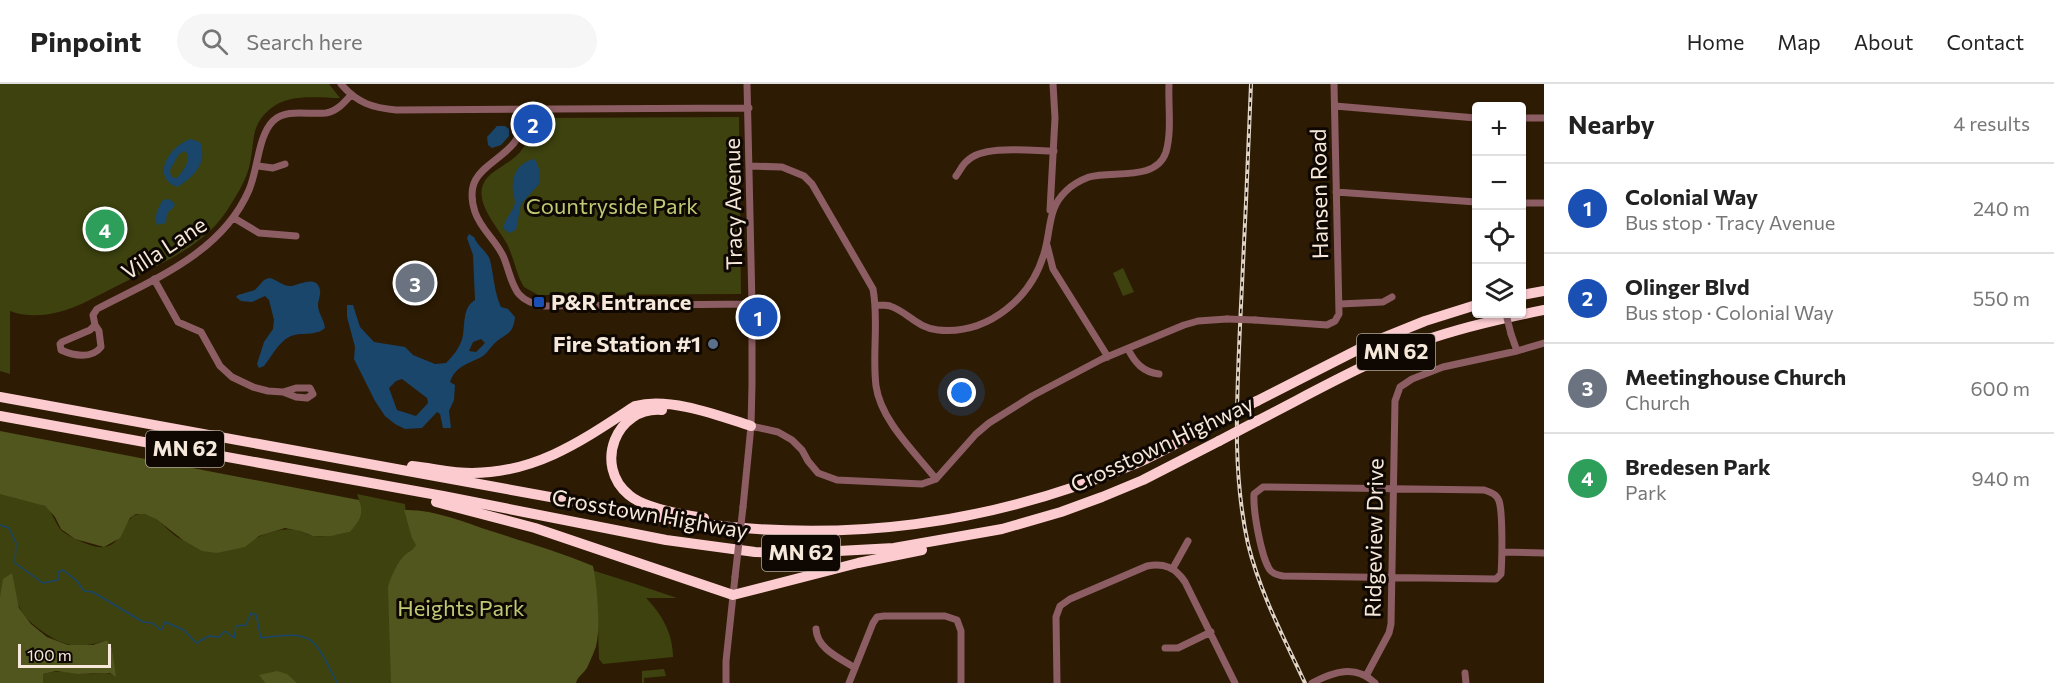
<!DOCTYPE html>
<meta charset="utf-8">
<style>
body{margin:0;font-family:Commissioner,sans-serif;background:#f6f6f6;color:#222}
.controls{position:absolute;right:18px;top:18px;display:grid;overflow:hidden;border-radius:6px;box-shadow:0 2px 4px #0004}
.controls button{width:54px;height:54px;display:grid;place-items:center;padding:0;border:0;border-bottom:2px solid #e0e0e0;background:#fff;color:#222;font:30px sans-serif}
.scale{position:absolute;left:18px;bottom:15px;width:93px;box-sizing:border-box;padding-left:6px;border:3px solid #f6e9db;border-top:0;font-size:16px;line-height:21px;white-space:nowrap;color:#f6e9db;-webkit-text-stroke:4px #0f0802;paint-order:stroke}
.you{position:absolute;left:962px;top:309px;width:21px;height:21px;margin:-15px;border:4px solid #fff;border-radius:50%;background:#1a73e8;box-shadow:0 0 0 9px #1a73e833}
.badge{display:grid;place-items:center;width:39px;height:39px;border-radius:50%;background:#695e80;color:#fff;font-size:20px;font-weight:700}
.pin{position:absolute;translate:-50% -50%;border:3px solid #fff;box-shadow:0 2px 6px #0006}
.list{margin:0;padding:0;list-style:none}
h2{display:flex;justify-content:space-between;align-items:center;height:78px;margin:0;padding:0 24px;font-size:26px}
h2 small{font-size:20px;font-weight:400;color:#767676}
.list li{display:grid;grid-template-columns:39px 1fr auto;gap:18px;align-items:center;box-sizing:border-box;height:90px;padding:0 24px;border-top:2px solid #e0e0e0}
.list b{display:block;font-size:22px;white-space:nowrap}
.list p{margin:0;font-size:20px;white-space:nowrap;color:#767676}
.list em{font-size:20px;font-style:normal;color:#767676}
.icon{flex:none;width:33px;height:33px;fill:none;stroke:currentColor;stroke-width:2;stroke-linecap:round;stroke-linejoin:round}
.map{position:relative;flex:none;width:1544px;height:599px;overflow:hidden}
header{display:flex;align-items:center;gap:36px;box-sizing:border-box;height:84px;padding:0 30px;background:#fff;border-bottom:2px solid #e0e0e0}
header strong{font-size:28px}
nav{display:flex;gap:33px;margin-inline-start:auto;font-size:21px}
.search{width:420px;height:54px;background:#f6f6f6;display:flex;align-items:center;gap:15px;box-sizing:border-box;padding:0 21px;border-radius:33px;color:#767676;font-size:22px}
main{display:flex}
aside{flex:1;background:#fff}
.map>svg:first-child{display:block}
</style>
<header>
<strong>Pinpoint</strong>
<div class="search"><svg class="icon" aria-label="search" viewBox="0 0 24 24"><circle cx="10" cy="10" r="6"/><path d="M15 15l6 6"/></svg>Search here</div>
<nav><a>Home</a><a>Map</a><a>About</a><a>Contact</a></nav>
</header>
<main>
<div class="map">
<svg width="1544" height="599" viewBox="0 0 1544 599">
<rect width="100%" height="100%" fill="#2d1b03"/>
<!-- green -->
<path fill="#3d420f" d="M0,0H329L340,14C317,14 289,9 270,25C250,42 255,57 250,79C247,96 235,114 226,128C201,165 155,182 117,202C98,211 80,223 59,228C44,232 25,233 10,227V290L0,287Z
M739,33L741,210L538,211L524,203C516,190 514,174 507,160C497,141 466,111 491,90C497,85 504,81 510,77C525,67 531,51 537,34Z
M1123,184L1134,208L1123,212L1113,189Z
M0,360L14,362L15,414C24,416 38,417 46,423C53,429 55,439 61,446C68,452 81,458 90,461C125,473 120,432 139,430C157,428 167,449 181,455C192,460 237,457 251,457C265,449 282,443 297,446C304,448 309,452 316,452C328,453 339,450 350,448C363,431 364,430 357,410L405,420L406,434C497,457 587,483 677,514H646C662,530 673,550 673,573L603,580L599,575L597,514L543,513L526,599H296L260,592L265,599H43V590C58,585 72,590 87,590C98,591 106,586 115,592L112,564L107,556C78,566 63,563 39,545C27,536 21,529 16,515L0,594Z
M664,585L666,592L644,594V599H642V587Z"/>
<!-- forest -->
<path fill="#50561d" d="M0,347L359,416C365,431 359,437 350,448L331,452H313L300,447L285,444L259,452L245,463L217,469L202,467L183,456L156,435L145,430H136L130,434L120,454L104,463L75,455L61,445L55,433L45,422L0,410Z
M404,426C434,425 463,438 491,447C525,458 560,468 593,482C597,500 601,544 596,562C596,564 588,582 587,584C583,590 578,592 576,599H391L388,503C391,493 397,478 405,471C409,467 413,467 416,461L412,454Z
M12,489L19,524L31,540L47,553L68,561H93L107,556L112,564L116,593L110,589L78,590L56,587L43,590V599H0V513L3,495Z
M277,587L287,590L297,599H265L259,591Z"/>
<!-- water -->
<path fill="#1a466b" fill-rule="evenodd" d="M497,42H505L509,45V52L501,61L492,64L488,61L487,53Z
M190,55L200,58C208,79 194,93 177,103C156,95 163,74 178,62C181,59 186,57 190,55ZM185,67L188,71C189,79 183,87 177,94L171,93L170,86L179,70Z
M535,75L539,85L540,99L521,120L516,146L509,149L504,145C503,136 511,131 514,122C516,117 514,113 513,108C511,91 518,78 535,75Z
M169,115L175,120L173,124L167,129L166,139L157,141C154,131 158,124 163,116Z
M469,150L474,153C478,163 487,167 490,176C494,192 494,208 501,223L508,225L515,233C513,253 504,249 493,261C489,265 487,269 483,272C469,280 456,281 450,298L455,301L454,316L449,327L451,344H443L440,330L437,328L422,344L405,345L395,340L385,332L375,317L354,275L355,263L347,233V221H353L360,243L374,258L405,263L413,271L435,280L446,279C454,271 461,262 463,251C465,238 463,223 475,216L473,171L467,154ZM481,255L485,259L476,268L469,267L473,258ZM402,295L427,314L428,319L416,332L397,326L389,304L396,297Z
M269,194C277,195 283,203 292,202C301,200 317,191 320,206C321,211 318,216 318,221C318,229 324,235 325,244C315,253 301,247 289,253C279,258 271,273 264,282L259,284L257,280L264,258L273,245L274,236L269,216L265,212L252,218L241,217L236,213L238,211L255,206L264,196Z"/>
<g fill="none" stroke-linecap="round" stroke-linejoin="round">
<!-- stream -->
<path stroke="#1a466b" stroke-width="1.5" d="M0,441L9,444L16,459L15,479L43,499L58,496V488L63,486L77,497L84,507L93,508L143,538L152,539L161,546L165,538L184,546L196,559L209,552L219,553L225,547L234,554L236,542L246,541L251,529L256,531L261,554C314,546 314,553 337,599"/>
<!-- minor -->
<path stroke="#8c5d63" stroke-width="7" d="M341,0C357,19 373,24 396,26L749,24
M1335,22L1476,34
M527,25C524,37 522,49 514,59C494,83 462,87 475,128C481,146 497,157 504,174C514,200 512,217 545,222L752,220
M1522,34H1544
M258,82L273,84L285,80
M750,82L782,83L804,92L812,100L873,205C879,237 872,269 876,302C881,337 915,368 936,395
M956,92C960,87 962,81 967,77C983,60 1032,67 1054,67
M1336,108L1476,118
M1522,119H1544
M1050,126L1055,34L1053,0
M234,134L259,149L296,152
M1047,161L1053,185L1108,273
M154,195L178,238L201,248L220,282L232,293L253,303L268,307L283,308L296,313L307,314L313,310L310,304H296L283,308
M1340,220L1383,218L1392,213
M876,221C880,221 886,221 890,222C908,228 917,244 938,246C989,251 1033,213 1045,166C1051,144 1048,124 1066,107C1072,101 1081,96 1089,93C1113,86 1156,98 1166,68C1172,47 1168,21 1169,0
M1255,236L1327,241L1335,237L1339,230L1334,0
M95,241L93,231L97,225C154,195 222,169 249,106C258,85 258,52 273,37C286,24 309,31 326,29C337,27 344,19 351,11
M95,241L99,247L101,263C92,275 74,272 61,266L60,260L62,258L90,246Z
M1511,250L1517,267
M1128,265C1135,279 1143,288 1159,290
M751,342L778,348L792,356L802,366L808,377L818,389L837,396L922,400L936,395L976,350L989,339L1032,312L1102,275L1184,241L1198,237L1227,235
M1263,403L1484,406C1490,408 1497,410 1499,417C1503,428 1502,476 1501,490L1496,495L1283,492C1278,491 1273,490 1270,486C1261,473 1253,427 1254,410Z
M743,423L751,342L752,301V220L747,0
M1502,468L1544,469
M1173,484L1188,457
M816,545C817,565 840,574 855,584
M1165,564H1178L1211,548
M1465,589L1466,599
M1366,592L1389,549L1391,540L1395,317L1400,303L1412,295L1443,283L1517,267L1544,259
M726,599V577L735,493
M849,599L873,539L877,533L884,532H945L957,536L961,547V599
M1057,599L1056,533L1060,522L1070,515L1147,482C1164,479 1175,483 1185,498L1235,599
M1312,599C1333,588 1355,580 1375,599"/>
<!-- highway -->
<path stroke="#fccbd0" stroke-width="10" d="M1522,211L1544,207
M0,313L688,438C844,460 989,441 1135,380C1164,367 1192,351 1220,336
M1257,317L1373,258L1425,237L1476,221
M662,326C616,322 593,382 629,411C644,424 684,431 704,434
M0,332L443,412L666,456L755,468L801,469L894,464L1002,445L1061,428L1102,413L1143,396L1219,357
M1257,337C1312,309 1366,278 1423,257C1463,243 1503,234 1544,226
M412,382C432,384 452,389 472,389C537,389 583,356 635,322C670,313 717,331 751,342
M436,418L535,444L733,511L858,479L922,466"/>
<!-- rail casing -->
<g stroke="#e0d3c4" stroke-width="4">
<path id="rail" d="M1251,0C1248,81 1244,161 1240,242C1237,315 1232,388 1248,460C1260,509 1284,554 1305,599"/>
</g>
<!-- rail -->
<use href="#rail" stroke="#0f0802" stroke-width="1.5" stroke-dasharray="4.5" stroke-linecap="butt"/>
<!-- minor-bridge -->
<path stroke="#8c5d63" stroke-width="7" d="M1506,230L1511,250
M1227,235L1255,236
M735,493L743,423"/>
<!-- highway-bridge -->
<path stroke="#fccbd0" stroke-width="10" d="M1220,336L1257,317
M1219,357L1257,337"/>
</g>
<!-- markers -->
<rect fill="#1a4fb4" stroke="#0f0802" stroke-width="2" x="533" y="212" width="12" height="12" rx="3"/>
<circle fill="#5c6f8a" stroke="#0f0802" stroke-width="2" cx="713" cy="260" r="6"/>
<g text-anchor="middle" stroke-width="6" stroke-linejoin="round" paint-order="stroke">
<!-- shield labels -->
<g fill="#0f0802" stroke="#b1a69a" stroke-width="1.5">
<rect x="1357" y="250" width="78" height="36" rx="4.5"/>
<rect x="146" y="347" width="78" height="36" rx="4.5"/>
<rect x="762" y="451" width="78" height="36" rx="4.5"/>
</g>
<g font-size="21" font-weight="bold" fill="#f6e9db">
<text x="1396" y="275">MN 62</text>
<text x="185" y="372">MN 62</text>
<text x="801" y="476">MN 62</text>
</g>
<!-- street labels -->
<g font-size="22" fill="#f6e9db" stroke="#0f0802">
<text transform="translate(1319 110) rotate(-91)" y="8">Hansen Road</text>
<text transform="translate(733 120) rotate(-91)" y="8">Tracy Avenue</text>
<text transform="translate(164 164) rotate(-33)" y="8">Villa Lane</text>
<text transform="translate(1162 360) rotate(-25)" y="8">Crosstown Highway</text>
<text transform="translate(650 430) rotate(10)" y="8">Crosstown Highway</text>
<text transform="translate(1374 454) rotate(-89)" y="8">Ridgeview Drive</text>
</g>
<!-- park labels -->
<g font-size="22" fill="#bfca75" stroke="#0f0802">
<text x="612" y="130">Countryside Park</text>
<text x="461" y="532">Heights Park</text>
</g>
<!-- poi labels -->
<g font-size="22" font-weight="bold" fill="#f6e9db" stroke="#0f0802" text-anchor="start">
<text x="551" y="226">P&amp;R Entrance</text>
<text x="701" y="268" text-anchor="end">Fire Station #1</text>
</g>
</g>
</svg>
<div class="controls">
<button>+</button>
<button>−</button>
<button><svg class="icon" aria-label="locate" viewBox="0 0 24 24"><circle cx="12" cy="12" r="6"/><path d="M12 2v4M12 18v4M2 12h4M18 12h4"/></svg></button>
<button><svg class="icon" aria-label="layers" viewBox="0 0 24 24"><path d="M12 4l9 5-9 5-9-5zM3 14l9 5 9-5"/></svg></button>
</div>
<div class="scale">100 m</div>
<div class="you"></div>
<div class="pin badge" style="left:758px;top:233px;background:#1a4fb4">1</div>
<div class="pin badge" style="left:533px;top:40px;background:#1a4fb4">2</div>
<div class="pin badge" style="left:415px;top:199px;background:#6b7280">3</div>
<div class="pin badge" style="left:105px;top:145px;background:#2e9e5b">4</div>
</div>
<aside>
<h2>Nearby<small>4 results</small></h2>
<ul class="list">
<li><span class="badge" style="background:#1a4fb4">1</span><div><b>Colonial Way</b><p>Bus stop · Tracy Avenue</p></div><em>240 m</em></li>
<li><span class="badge" style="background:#1a4fb4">2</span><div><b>Olinger Blvd</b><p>Bus stop · Colonial Way</p></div><em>550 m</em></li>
<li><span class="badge" style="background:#6b7280">3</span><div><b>Meetinghouse Church</b><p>Church</p></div><em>600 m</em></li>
<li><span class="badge" style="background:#2e9e5b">4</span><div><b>Bredesen Park</b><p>Park</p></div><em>940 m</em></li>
</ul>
</aside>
</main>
